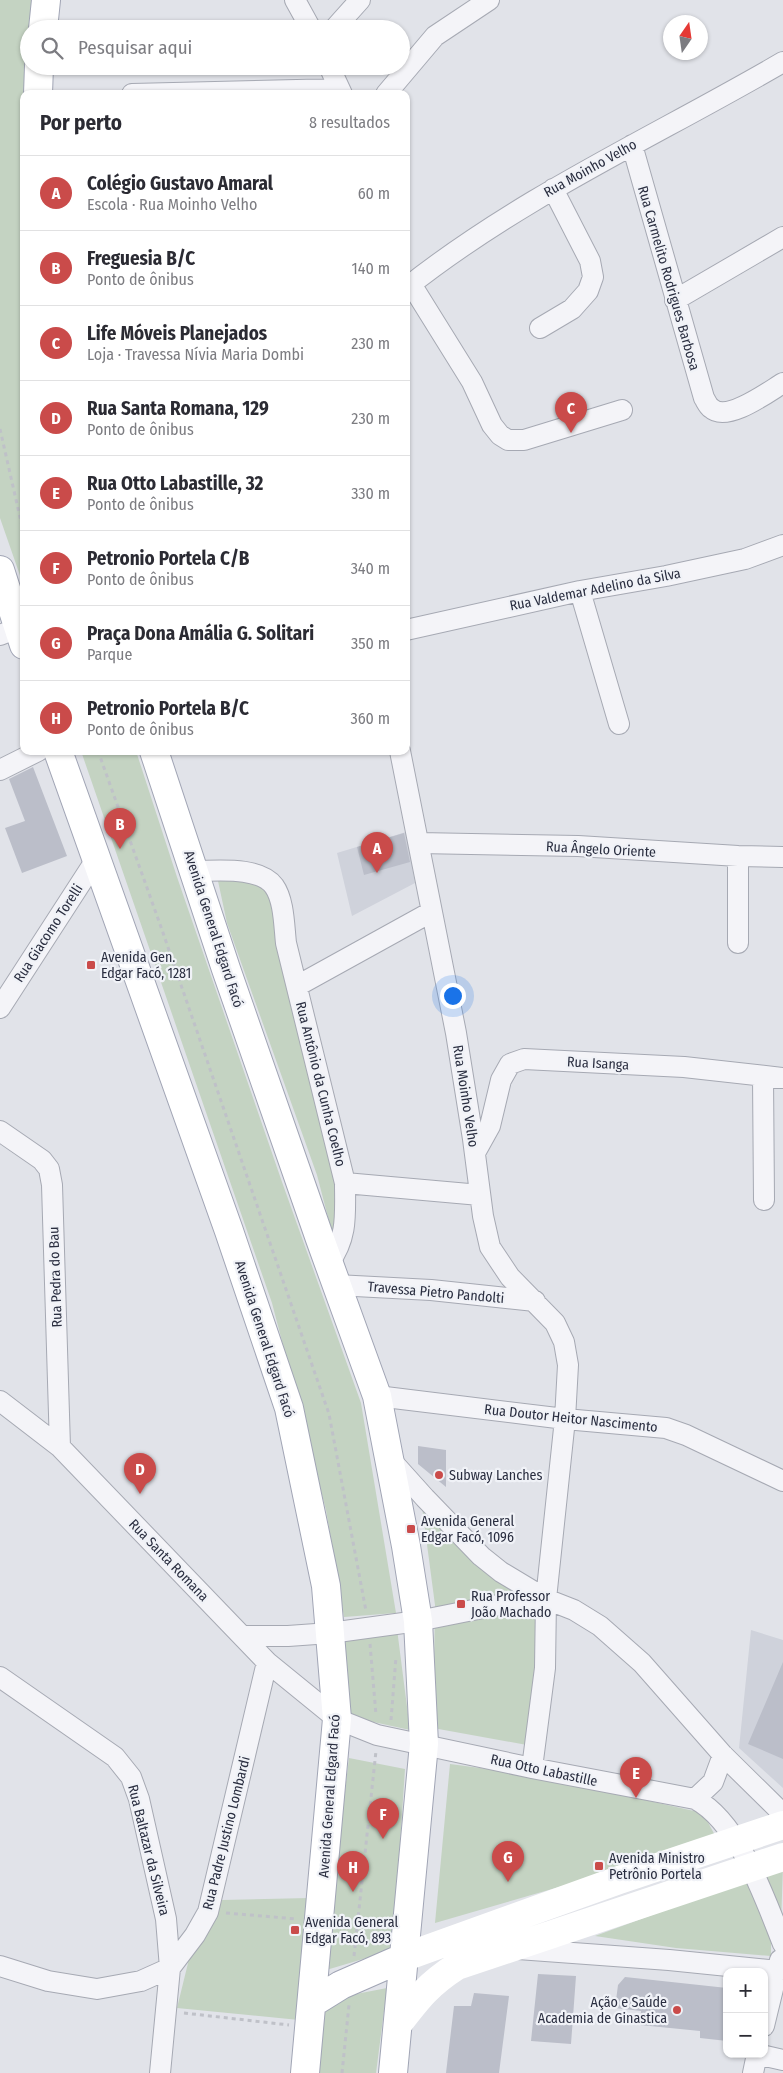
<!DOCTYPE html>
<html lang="pt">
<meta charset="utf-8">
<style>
body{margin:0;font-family:"Fira Sans Condensed",sans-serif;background:#f2f2f3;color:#2b2b33}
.controls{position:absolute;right:15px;bottom:15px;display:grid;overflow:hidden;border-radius:10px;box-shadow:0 1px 4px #0004}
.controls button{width:45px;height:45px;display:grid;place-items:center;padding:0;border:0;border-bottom:1px solid #e1e1e2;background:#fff;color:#2b2b33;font:25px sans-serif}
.compass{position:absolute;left:663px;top:15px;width:45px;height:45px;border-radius:50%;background:#fff;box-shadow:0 1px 4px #0004;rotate:13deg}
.you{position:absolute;left:452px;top:995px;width:18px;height:18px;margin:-12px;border:4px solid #fff;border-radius:50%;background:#1a73e8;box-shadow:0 0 0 8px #1a73e833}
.badge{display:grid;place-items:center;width:32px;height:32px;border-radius:50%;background:#ca4b4a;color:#fff;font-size:16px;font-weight:700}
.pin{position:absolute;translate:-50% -41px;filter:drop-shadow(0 1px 2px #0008)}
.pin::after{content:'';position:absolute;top:26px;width:18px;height:15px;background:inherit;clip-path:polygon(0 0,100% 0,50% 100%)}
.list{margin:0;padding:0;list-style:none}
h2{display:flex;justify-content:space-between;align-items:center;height:65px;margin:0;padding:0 20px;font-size:21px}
h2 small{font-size:16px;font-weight:400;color:#7c7c81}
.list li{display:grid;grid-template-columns:32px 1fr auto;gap:15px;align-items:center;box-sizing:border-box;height:75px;padding:0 20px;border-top:1px solid #e1e1e2}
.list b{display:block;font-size:19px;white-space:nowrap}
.list p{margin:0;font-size:16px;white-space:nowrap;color:#7c7c81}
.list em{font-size:16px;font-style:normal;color:#7c7c81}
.icon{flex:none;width:28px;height:28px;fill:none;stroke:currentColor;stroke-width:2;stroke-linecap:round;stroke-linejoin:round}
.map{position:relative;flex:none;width:783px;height:2073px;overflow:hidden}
.search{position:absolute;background:#fff;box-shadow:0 1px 4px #0004;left:20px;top:20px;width:390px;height:55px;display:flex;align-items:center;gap:12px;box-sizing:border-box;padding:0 18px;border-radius:28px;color:#7c7c81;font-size:19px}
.panel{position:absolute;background:#fff;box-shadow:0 1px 4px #0004;left:20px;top:90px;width:390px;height:665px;border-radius:10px}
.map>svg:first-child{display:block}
</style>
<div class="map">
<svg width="783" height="2073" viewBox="0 0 783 2073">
<rect width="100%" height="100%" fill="#e1e3e9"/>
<!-- built -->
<path fill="#cfd2db" d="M406,832L415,883L352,916L337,853Z
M751,1630L783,1640V1788L739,1748Z"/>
<!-- green -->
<path fill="#c4d3c2" d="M0,0H33L31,29H29L28,94H24V159L20,221V340L24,358V587L0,518Z
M81,751H136L177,877L282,1182L361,1403L396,1613L344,1617L326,1510L272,1303Z
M247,877L265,880L273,906L339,1181L336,1240L330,1225L317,1175L227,923L218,881Z
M421,1499L543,1621L527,1745L433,1728L435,1605Z
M397,1629L410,1730L346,1716L341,1634Z
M349,1758L405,1769L393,1950L323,1971Z
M450,1764L533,1775L703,1813L718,1841L435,1923Z
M783,1865L781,1924L759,1869Z
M747,1880L771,1927V1956L676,1948L595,1936Z
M309,1898L299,2020L177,2008L189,1959L222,1900Z
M387,1988L376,2073H313L320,2001Z"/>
<!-- building -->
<path fill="#bbbec9" d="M33,767L67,856L22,873L5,828L25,821L9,779Z
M404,833L410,862L364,875L357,847Z
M418,1446L446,1450V1487L418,1464Z
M783,1662V1759L748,1744Z
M538,1974L576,1976L571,2044L531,2041Z
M625,1977L727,1988V2041L700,2038V2031L640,2025L641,2011L615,2008L618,1985Z
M474,1993L509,1996L499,2073H446L454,2006H471Z"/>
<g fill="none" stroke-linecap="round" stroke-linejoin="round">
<!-- street casing -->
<g stroke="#a6a9b3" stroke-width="22">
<path id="street" d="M295,0L311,29
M334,29L360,0
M329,66L342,94
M132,94L339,89
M386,94L435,36L489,0
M632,145L704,398C706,401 708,406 711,408C727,423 768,392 783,383
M411,284L472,382L492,425L500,435L508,440H524L622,410
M406,288C522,196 656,136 783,62
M675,300L783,237
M540,328L572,309L588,291L593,277L590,261L553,189
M580,591L619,724
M406,630L580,591L666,576L745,559L783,545
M0,635L18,628
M400,751L456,1033L473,1139L483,1216L490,1247L510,1277L555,1323L564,1342L568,1365L565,1419L546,1599L545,1668L532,1768
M0,770L38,751
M419,843L578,846L738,856L783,857
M738,856V943
M195,871C217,871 259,866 274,886C284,900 284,925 286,943L345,1183L480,1195
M297,986L431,912
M0,1008L97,858
M763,1077L764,1200
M0,1131L42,1160L49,1169L52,1185L60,1447
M475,1153L490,1126L501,1080L510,1064L524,1059L684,1067L783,1078
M329,1263C348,1237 345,1214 345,1183
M336,1285L431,1290L535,1301
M377,1396L565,1419L666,1428L686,1435L783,1481
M0,1401L60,1447L267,1662L337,1719L377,1735L532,1768L695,1799C739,1822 765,1899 783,1944
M390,1459L425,1498L481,1556L501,1572L546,1599L574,1610L600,1626L642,1663L723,1755L783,1814
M243,1636H288L330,1633L418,1621L508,1603L546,1599
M0,1677L115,1757L131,1777L139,1799L166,1919L170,1968L160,2073
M695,1799L713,1782L723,1755
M518,1949L669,1960L778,1971
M0,1966L48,1981L97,1989L141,1981L170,1968L195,1935L208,1912L267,1662
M764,2026L780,1960
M753,2073L757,2054L783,2060"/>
</g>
<!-- primary casing -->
<g stroke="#a1a5b5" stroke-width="30">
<path id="primary" d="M43,29L46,0
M38,94L39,66
M0,570L24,645
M58,751L229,1231L289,1408L326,1586L337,1719L305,2073
M154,751L226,969L320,1239L377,1396L406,1546L418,1621L424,1744L393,2073
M312,2003L341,1985L405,1957"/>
</g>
<!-- path -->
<path stroke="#bfc1c8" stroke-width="3" stroke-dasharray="4 4" stroke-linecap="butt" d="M0,429L24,535
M98,751L161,927L329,1414L366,1611
M370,1644L376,1715
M391,1720L396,1657
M226,1913L297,1919
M354,1956L376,1751
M184,2013L289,2025
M342,2073L349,2005"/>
<!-- street -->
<use href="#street" stroke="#f4f4f8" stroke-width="20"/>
<!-- secondary -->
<path stroke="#fff" stroke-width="28" d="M405,1957L619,1880L783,1825
M399,2023C419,1997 429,1984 457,1966L783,1857"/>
<!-- primary -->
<use href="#primary" stroke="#fff" stroke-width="28"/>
</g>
<!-- markers -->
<g fill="#ca4b4a" stroke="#f0f2f7" stroke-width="2">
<rect x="86" y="960" width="10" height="10" rx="2.5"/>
<circle cx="439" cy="1475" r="5"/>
<rect x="406" y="1524" width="10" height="10" rx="2.5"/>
<rect x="456" y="1599" width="10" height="10" rx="2.5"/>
<rect x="594" y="1861" width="10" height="10" rx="2.5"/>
<rect x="290" y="1925" width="10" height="10" rx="2.5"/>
<circle cx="677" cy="2010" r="5"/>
</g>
<g text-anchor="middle" stroke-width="4.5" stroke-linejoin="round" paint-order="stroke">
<!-- street labels -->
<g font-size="14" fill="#2a2e40" stroke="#f0f2f7">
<text transform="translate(590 168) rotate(-29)" y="5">Rua Moinho Velho</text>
<text transform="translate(669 278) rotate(74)" y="5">Rua Carmelito Rodrigues Barbosa</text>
<text transform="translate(595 589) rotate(-11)" y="5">Rua Valdemar Adelino da Silva</text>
<text transform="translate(601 849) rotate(3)" y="5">Rua Ângelo Oriente</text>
<text transform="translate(214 929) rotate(72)" y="5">Avenida General Edgard Facó</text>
<text transform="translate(48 933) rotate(-57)" y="5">Rua Giacomo Torelli</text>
<text transform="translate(598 1063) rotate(3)" y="5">Rua Isanga</text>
<text transform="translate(321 1084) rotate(76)" y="5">Rua Antônio da Cunha Coelho</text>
<text transform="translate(466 1096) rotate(81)" y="5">Rua Moinho Velho</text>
<text transform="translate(55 1277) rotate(-92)" y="5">Rua Pedra do Bau</text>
<text transform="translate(436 1292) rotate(5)" y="5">Travessa Pietro Pandolti</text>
<text transform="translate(265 1339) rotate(72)" y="5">Avenida General Edgard Facó</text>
<text transform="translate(571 1418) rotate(6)" y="5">Rua Doutor Heitor Nascimento</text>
<text transform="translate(169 1560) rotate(46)" y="5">Rua Santa Romana</text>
<text transform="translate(544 1770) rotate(12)" y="5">Rua Otto Labastille</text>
<text transform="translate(329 1796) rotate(-86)" y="5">Avenida General Edgard Facó</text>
<text transform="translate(226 1833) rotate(-76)" y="5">Rua Padre Justino Lombardi</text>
<text transform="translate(149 1850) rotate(76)" y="5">Rua Baltazar da Silveira</text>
</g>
<!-- poi labels -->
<g font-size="14" fill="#2a2e40" stroke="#f0f2f7" text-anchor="start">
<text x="101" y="962">Avenida Gen.<tspan x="101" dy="16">Edgar Facó, 1281</tspan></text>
<text x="449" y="1480">Subway Lanches</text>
<text x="421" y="1526">Avenida General<tspan x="421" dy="16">Edgar Facó, 1096</tspan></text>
<text x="471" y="1601">Rua Professor<tspan x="471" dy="16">João Machado</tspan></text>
<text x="609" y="1863">Avenida Ministro<tspan x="609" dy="16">Petrônio Portela</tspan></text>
<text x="305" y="1927">Avenida General<tspan x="305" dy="16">Edgar Facó, 893</tspan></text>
<text x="667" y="2007" text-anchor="end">Ação e Saúde<tspan x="667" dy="16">Academia de Ginastica</tspan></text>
</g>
</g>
</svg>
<div class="controls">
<button>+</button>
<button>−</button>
</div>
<svg class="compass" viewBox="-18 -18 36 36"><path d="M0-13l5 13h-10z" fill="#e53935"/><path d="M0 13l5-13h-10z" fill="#7c7c81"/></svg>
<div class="you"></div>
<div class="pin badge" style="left:377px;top:873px">A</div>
<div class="pin badge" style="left:120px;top:849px">B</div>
<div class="pin badge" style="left:571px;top:433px">C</div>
<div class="pin badge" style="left:140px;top:1494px">D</div>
<div class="pin badge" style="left:636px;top:1798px">E</div>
<div class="pin badge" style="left:383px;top:1839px">F</div>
<div class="pin badge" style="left:508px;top:1882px">G</div>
<div class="pin badge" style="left:353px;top:1892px">H</div>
<div class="search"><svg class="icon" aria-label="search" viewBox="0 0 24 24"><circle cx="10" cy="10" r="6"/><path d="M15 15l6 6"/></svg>Pesquisar aqui</div>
<section class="panel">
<h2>Por perto<small>8 resultados</small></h2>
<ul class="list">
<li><span class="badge">A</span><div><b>Colégio Gustavo Amaral</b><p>Escola · Rua Moinho Velho</p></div><em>60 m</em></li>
<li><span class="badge">B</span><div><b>Freguesia B/C</b><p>Ponto de ônibus</p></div><em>140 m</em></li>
<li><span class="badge">C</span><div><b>Life Móveis Planejados</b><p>Loja · Travessa Nívia Maria Dombi</p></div><em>230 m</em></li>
<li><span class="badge">D</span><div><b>Rua Santa Romana, 129</b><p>Ponto de ônibus</p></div><em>230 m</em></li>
<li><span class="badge">E</span><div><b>Rua Otto Labastille, 32</b><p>Ponto de ônibus</p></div><em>330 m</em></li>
<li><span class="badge">F</span><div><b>Petronio Portela C/B</b><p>Ponto de ônibus</p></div><em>340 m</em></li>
<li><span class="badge">G</span><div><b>Praça Dona Amália G. Solitari</b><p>Parque</p></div><em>350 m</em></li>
<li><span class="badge">H</span><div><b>Petronio Portela B/C</b><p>Ponto de ônibus</p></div><em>360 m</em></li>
</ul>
</section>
</div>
